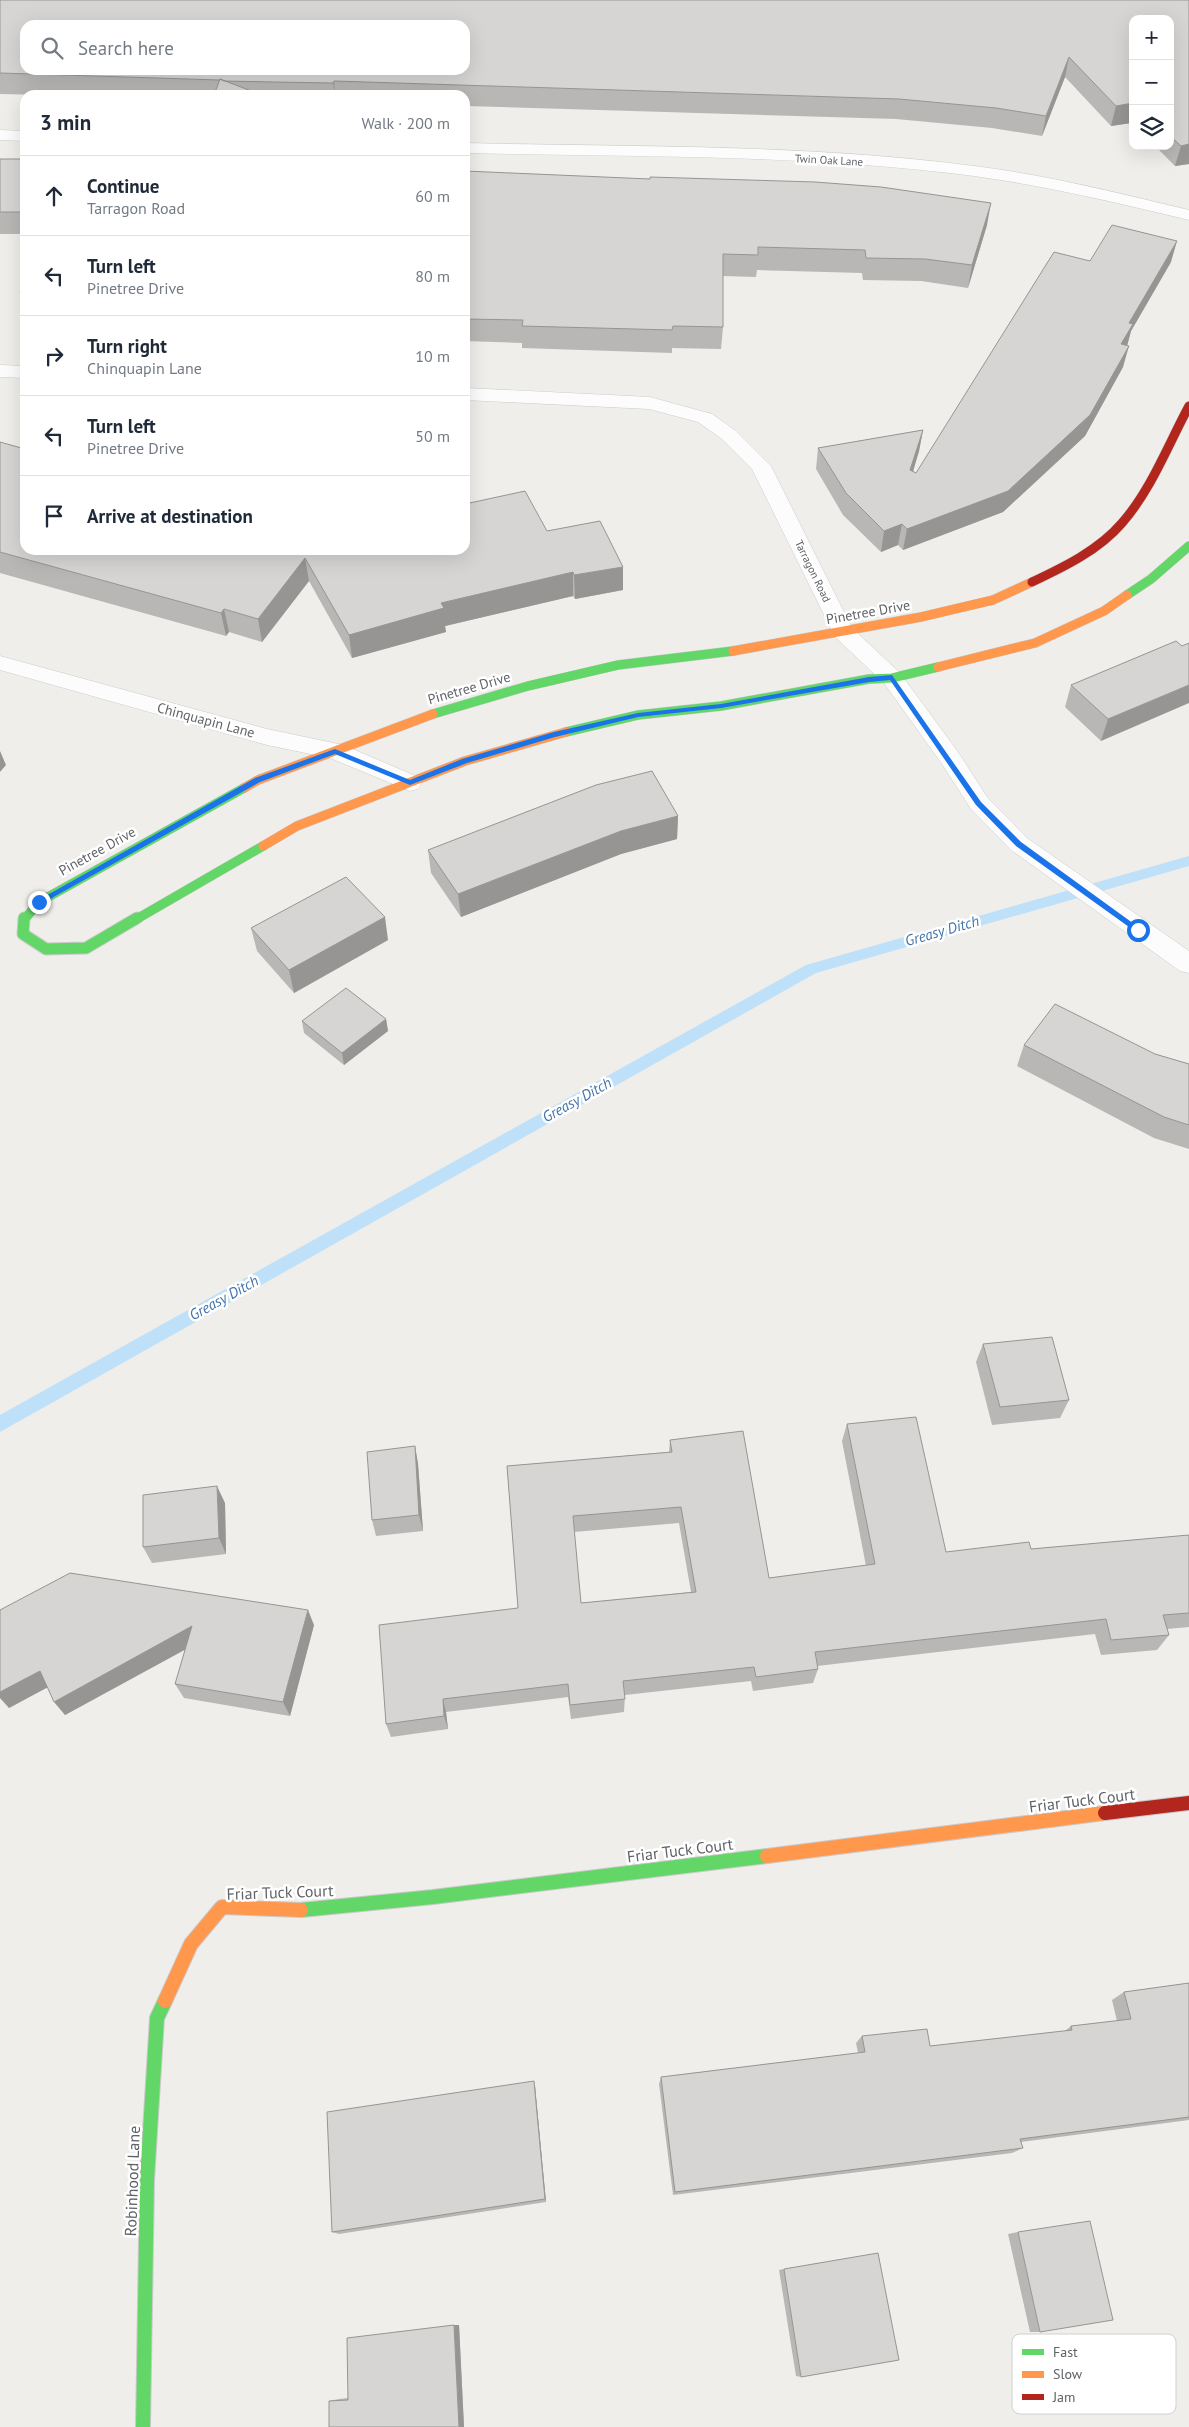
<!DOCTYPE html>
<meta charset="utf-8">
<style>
body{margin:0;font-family:"PT Sans",sans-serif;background:#f6f6f7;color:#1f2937}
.controls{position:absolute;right:15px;top:15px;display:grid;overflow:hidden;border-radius:10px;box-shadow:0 5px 20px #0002}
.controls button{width:45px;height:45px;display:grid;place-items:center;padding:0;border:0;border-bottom:1px solid #e0e1e3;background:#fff;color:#1f2937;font:25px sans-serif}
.stop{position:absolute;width:15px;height:15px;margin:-11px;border:4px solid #1a73e8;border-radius:50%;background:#fff}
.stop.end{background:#1a73e8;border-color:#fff;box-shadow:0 1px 5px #0008}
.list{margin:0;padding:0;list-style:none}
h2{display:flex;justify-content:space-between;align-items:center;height:65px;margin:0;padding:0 20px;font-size:21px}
h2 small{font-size:16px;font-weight:400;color:#747a83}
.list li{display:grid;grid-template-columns:32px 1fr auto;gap:15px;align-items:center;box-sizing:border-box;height:80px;padding:0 20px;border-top:1px solid #e0e1e3}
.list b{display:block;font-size:19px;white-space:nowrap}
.list p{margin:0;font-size:16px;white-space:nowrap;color:#747a83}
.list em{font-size:16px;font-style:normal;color:#747a83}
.icon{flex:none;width:28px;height:28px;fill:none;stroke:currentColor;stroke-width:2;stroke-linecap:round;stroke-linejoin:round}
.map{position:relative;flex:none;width:1189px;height:2427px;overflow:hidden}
.search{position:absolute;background:#fff;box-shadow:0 5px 20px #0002;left:20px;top:20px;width:450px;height:55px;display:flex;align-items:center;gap:12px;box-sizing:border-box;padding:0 18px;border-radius:15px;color:#747a83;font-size:19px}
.panel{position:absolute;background:#fff;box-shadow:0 5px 20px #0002;left:20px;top:90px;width:450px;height:465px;border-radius:15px}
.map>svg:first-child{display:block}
</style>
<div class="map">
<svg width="1189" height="2427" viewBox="0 0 1189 2427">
<rect width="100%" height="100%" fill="#efeeea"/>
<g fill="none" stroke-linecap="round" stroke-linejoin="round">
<!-- stream -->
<path fill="#bfe0f9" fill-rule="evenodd" d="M1189,856V866L816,973L0,1432V1415L806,965Z"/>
<!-- street casing -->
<g stroke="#cbcccc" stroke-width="1">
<path id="street" d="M0,130L25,131V141L0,140Z
M465,143C635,147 806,144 974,166C1047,175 1118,193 1189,210V220C1118,203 1047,186 974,176C806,154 635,157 465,153Z
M0,365L25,366V378L0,377Z
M465,388L650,397L712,414L736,431L771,466L852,628L900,673L958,752L987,797L1027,838L1189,951V973L1180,971L1011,850L971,809L942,764L884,683L835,637L752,469L722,439L698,422L649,409L465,400Z
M0,656L267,729L343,745L418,777L422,783L418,789L410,791L330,758L267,745L0,670Z"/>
</g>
<!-- fast-far2 casing -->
<g stroke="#cacacb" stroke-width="10">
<path id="fast-far2" d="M1127,595L1151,579L1189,546
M433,714L528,686L618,665L733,651
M566,732L638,715L721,706L869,679L892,678L938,667
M24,920L39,902L244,788
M135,920L263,846"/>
</g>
<!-- fast-far1 casing -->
<g stroke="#cacacb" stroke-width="13">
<path id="fast-far1" d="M24,918L23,934L46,949L86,948L137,918"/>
</g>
<!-- fast casing -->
<g stroke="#cacacb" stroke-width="16">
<path id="fast" d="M301,1910L433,1897L767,1856
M143,2427L147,2180L157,2018L165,2001"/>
</g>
<!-- slow-far1 casing -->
<g stroke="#cacacb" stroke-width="10">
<path id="slow-far1" d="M733,651L921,617L993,600L1032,582
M938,667L1035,643L1104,611L1127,595
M244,788L258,780L433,714
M263,846L297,826L465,761L566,732"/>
</g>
<!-- slow casing -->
<g stroke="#cacacb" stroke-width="16">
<path id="slow" d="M767,1856L1105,1813
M165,2001L191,1944L222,1907L301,1910"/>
</g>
<!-- jam-far1 casing -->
<g stroke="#cacacb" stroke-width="10">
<path id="jam-far1" d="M1032,582C1064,567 1099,550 1122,523C1151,490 1168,445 1189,406"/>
</g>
<!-- jam casing -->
<g stroke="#cacacb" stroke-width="16">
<path id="jam" d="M1105,1813L1189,1803"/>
</g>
<!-- street -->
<use href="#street" fill="#fdfcfc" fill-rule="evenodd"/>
<!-- fast-far2 -->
<use href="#fast-far2" stroke="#63d668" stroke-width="9"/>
<!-- fast-far1 -->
<use href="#fast-far1" stroke="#63d668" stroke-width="11"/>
<!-- fast -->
<use href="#fast" stroke="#63d668" stroke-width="14"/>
<!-- slow-far1 -->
<use href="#slow-far1" stroke="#ff974d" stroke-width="9"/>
<!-- slow -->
<use href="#slow" stroke="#ff974d" stroke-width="14"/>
<!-- jam-far1 -->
<use href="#jam-far1" stroke="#b3261e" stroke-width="9"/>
<!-- jam -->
<use href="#jam" stroke="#b3261e" stroke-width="14"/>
</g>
<!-- wall -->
<path fill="#b8b7b5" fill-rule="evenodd" d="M0,0H1189V164L1175,166L1155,146H1170V19H1133V125L1131,123L1111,126L1065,77L1042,136L992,128L896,119L465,106V95H46L0,94Z
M0,159H25V234H0Z
M465,171L987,225L968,288L921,281L863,280L862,273L757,270L756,277L723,276V327L721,349L672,348V353L522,348V343L465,341Z
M1090,261L1171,262L1131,331L1127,346L1123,367L1085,436L1003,512L903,550L898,545L881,552L843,515L816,469L818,448L923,430L919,451L913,471L916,473Z
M25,283V309L20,293Z
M0,442L25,550L547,531L623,567V590L575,599L573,596L445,626L446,632L352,658L309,581L262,642L229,632L226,636L0,573Z
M1182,646L1101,741L1065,707L1071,685Z
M678,816L677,839L621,854L461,917L431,873L428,850Z
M251,928L388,940L294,993L257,951Z
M386,1019L388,1031L344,1065L304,1033L302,1021Z
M1024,1045L1155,1054L1189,1064V1149L1154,1138L1017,1066Z
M983,1344L1069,1400L1060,1418L992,1425L976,1362Z
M847,1424L946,1552L1031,1549L1189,1535V1627L1167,1629L1169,1635L1157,1650L1101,1655L1095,1634L817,1666L818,1669L813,1683L753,1691L751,1681L625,1695L624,1712L571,1719L568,1697L446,1712L448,1729L391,1737L386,1724L518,1608L507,1466L669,1452L670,1440L769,1578L866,1566L842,1441ZM679,1523L691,1592L581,1603L574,1532Z
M415,1446L418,1464L423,1531L376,1536L372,1520Z
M225,1503L226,1554L152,1563L143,1547Z
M0,1610L314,1625L290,1716L184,1698L175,1684L185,1649L65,1715L47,1687L9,1708Z
M1189,1983V2120L1021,2142L1023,2148L1012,2153L673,2195L659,2084L661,2077L858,2053L856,2043L862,2036L930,2046L1065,2031L1071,2026L1117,2021L1112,2000L1124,1992Z
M535,2086L546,2202L339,2234L332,2232Z
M1018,2232L1040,2332H1030L1008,2234Z
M784,2269L801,2377L796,2376L779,2270Z
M459,2325L464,2427H329V2401L339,2399L348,2398Z"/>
<!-- shaded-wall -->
<path fill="#969594" d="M1069,57L1065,77L1042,136L1046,116Z
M334,81L335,95L333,83Z
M1133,103V116L1131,123L1111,126L1116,106Z
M1189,144V164L1175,166L1181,146Z
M991,203L987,225L968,288L972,265Z
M1177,241L1171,262L1131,331L1127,346L1121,344L1129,323Z
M1129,346L1123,367L1085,436L1003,512L903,550L907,529Z
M923,430L919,451L907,492L910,470Z
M902,524L898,545L881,552L884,531Z
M305,558L309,581L262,642L258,619Z
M623,567V590L575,599L574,575Z
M573,572V596L445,626L446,632L352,658L349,635L441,603Z
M224,609L229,632L226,636L221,613Z
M1189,685V703L1101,741L1108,719Z
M0,751L6,765L0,772Z
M678,816L677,839L621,854L461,917L458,894L621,831Z
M385,917L388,940L294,993L289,970Z
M386,1019L388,1031L344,1065L342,1053Z
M415,1446L418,1464L423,1531L419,1515Z
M217,1486L225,1503L226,1554L219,1538Z
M308,1610L314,1625L290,1716L283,1702Z
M192,1626L201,1641L65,1715L54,1702Z
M40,1671L52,1685L9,1708L0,1698V1692Z
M443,1699L446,1712L448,1729L444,1716Z
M534,2081L535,2086L546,2202L545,2199Z
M454,2325H459L464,2427H459Z"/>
<!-- building -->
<path fill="#d6d5d3" stroke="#969594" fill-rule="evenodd" d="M0,0H1189V144L1181,146L1170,136V19H1133V103L1116,106L1069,57L1046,116L996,108L899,99L334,81L333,83L274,82L224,81L220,79V80L0,73ZM25,25H465V70H25Z
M220,79L254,92L253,95H214Z
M0,159H25V212H0Z
M465,171L650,179V177L815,182L881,187L991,203L972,265L925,259L866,258L865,250L758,247V255L723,254V327L673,326L672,330L522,326L523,320L465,319Z
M1112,225L1177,241L1129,323L1133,324L1121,344L1129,346L1090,415L1008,491L907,529L902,524L884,531L846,493L818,448L923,430L910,470L916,473L1054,252L1090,261Z
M25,283V293H20Z
M0,442L25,449V550H465V504L525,491L547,531L600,521L623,567L574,575L573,572L441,603L444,608L349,635L305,558L258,619L224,609L221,613L0,552Z
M1176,641L1182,646L1189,643V685L1108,719L1071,685Z
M652,771L678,816L621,831L458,894L428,850L596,785Z
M346,877L385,917L289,970L251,928Z
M346,988L386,1019L342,1053L302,1021Z
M1055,1004L1155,1054L1189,1064V1125L1164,1117L1024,1045Z
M1052,1337L1069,1400L1000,1407L983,1344Z
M916,1417L946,1552L1029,1542L1031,1549L1189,1535V1613L1163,1615L1169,1635L1111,1640L1106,1619L815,1652L818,1669L756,1677L754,1667L623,1681L625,1699L570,1705L568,1684L443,1699L444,1716L386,1724L379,1625L518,1608L507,1466L672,1452L670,1440L743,1431L769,1578L875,1564L847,1424ZM681,1507L696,1592L581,1603L573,1516Z
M415,1446L419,1515L372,1520L367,1452Z
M217,1486L219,1538L143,1547V1495Z
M70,1573L308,1610L283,1702L175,1684L192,1626L54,1702L40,1671L0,1692V1610Z
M1189,1983V2117L1020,2139L1023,2148L675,2192L661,2077L865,2052L862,2036L927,2029L930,2046L1072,2030L1071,2026L1131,2019L1124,1992Z
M534,2081L545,2199L332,2232L327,2112Z
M1090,2221L1113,2320L1040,2332L1018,2232Z
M878,2253L899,2360L801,2377L784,2269Z
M454,2325L459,2427H329V2401L348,2400L347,2338Z"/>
<!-- route -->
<path fill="#1a73e8" d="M892,675L981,802L1021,842L1141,929V932H1136L1016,846L976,805L890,680L869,682L721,708L638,717L555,737L467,763L410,785L335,754L260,782L41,904L35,902L255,778L335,749L410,780L462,759L554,732L638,713L721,704L869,677Z"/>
<g text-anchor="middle" stroke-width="5" stroke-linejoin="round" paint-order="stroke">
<!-- far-street labels -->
<g font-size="11" fill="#5f6368" stroke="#fff">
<text transform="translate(829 160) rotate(3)" y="4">Twin Oak Lane</text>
<text transform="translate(813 571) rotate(64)" y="4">Tarragon Road</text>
</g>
<!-- street labels -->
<g font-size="14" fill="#5f6368" stroke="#fff">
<text transform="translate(868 612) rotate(-10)" y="5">Pinetree Drive</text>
<text transform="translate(469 688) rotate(-16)" y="5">Pinetree Drive</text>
<text transform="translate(206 720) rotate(15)" y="5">Chinquapin Lane</text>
<text transform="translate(97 851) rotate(-29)" y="5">Pinetree Drive</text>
</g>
<!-- water labels -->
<g font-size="15" font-style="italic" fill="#4174aa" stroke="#fff">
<text transform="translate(942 931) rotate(-16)" y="5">Greasy Ditch</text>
<text transform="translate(577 1100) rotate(-29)" y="5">Greasy Ditch</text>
<text transform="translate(224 1298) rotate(-29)" y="5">Greasy Ditch</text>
</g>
<!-- near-street labels -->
<g font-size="16" fill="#5f6368" stroke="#fff">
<text transform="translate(1082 1800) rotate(-7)" y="6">Friar Tuck Court</text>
<text transform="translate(680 1850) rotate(-7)" y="6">Friar Tuck Court</text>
<text transform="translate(280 1892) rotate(-2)" y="6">Friar Tuck Court</text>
<text transform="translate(132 2181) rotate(-88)" y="6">Robinhood Lane</text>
</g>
</g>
<!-- legend -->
<rect x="1012" y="2334" width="164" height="80" rx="8" fill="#fff" stroke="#cfd0d2" stroke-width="1"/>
<rect x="1022" y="2349" width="22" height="6" fill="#63d668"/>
<rect x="1022" y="2371" width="22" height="7" fill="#ff974d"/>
<rect x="1022" y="2394" width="22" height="6" fill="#b3261e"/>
<g font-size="14" fill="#5f6368">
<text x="1053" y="2357">Fast</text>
<text x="1053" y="2379">Slow</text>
<text x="1053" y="2402">Jam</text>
</g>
</svg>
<div class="controls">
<button>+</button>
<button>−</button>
<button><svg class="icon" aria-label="layers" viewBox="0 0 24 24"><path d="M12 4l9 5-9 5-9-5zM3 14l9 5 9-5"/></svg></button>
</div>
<div class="stop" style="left:1138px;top:930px"></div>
<div class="stop end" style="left:39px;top:902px"></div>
<div class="search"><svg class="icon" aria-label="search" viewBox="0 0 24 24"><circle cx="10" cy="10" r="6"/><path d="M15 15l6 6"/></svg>Search here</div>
<section class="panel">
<h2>3 min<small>Walk · 200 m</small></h2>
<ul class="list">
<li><svg class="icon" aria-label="ahead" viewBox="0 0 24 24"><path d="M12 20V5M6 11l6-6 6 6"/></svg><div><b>Continue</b><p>Tarragon Road</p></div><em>60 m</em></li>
<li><svg class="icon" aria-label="left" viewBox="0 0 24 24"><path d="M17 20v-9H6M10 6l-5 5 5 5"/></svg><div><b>Turn left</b><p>Pinetree Drive</p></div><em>80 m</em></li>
<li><svg class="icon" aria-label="right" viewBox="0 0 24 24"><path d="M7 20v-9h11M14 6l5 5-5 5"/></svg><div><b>Turn right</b><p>Chinquapin Lane</p></div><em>10 m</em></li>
<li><svg class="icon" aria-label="left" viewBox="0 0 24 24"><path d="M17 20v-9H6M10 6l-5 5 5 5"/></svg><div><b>Turn left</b><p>Pinetree Drive</p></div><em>50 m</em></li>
<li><svg class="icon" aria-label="arrive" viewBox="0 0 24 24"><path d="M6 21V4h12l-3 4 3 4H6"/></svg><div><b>Arrive at destination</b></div></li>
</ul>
</section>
</div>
